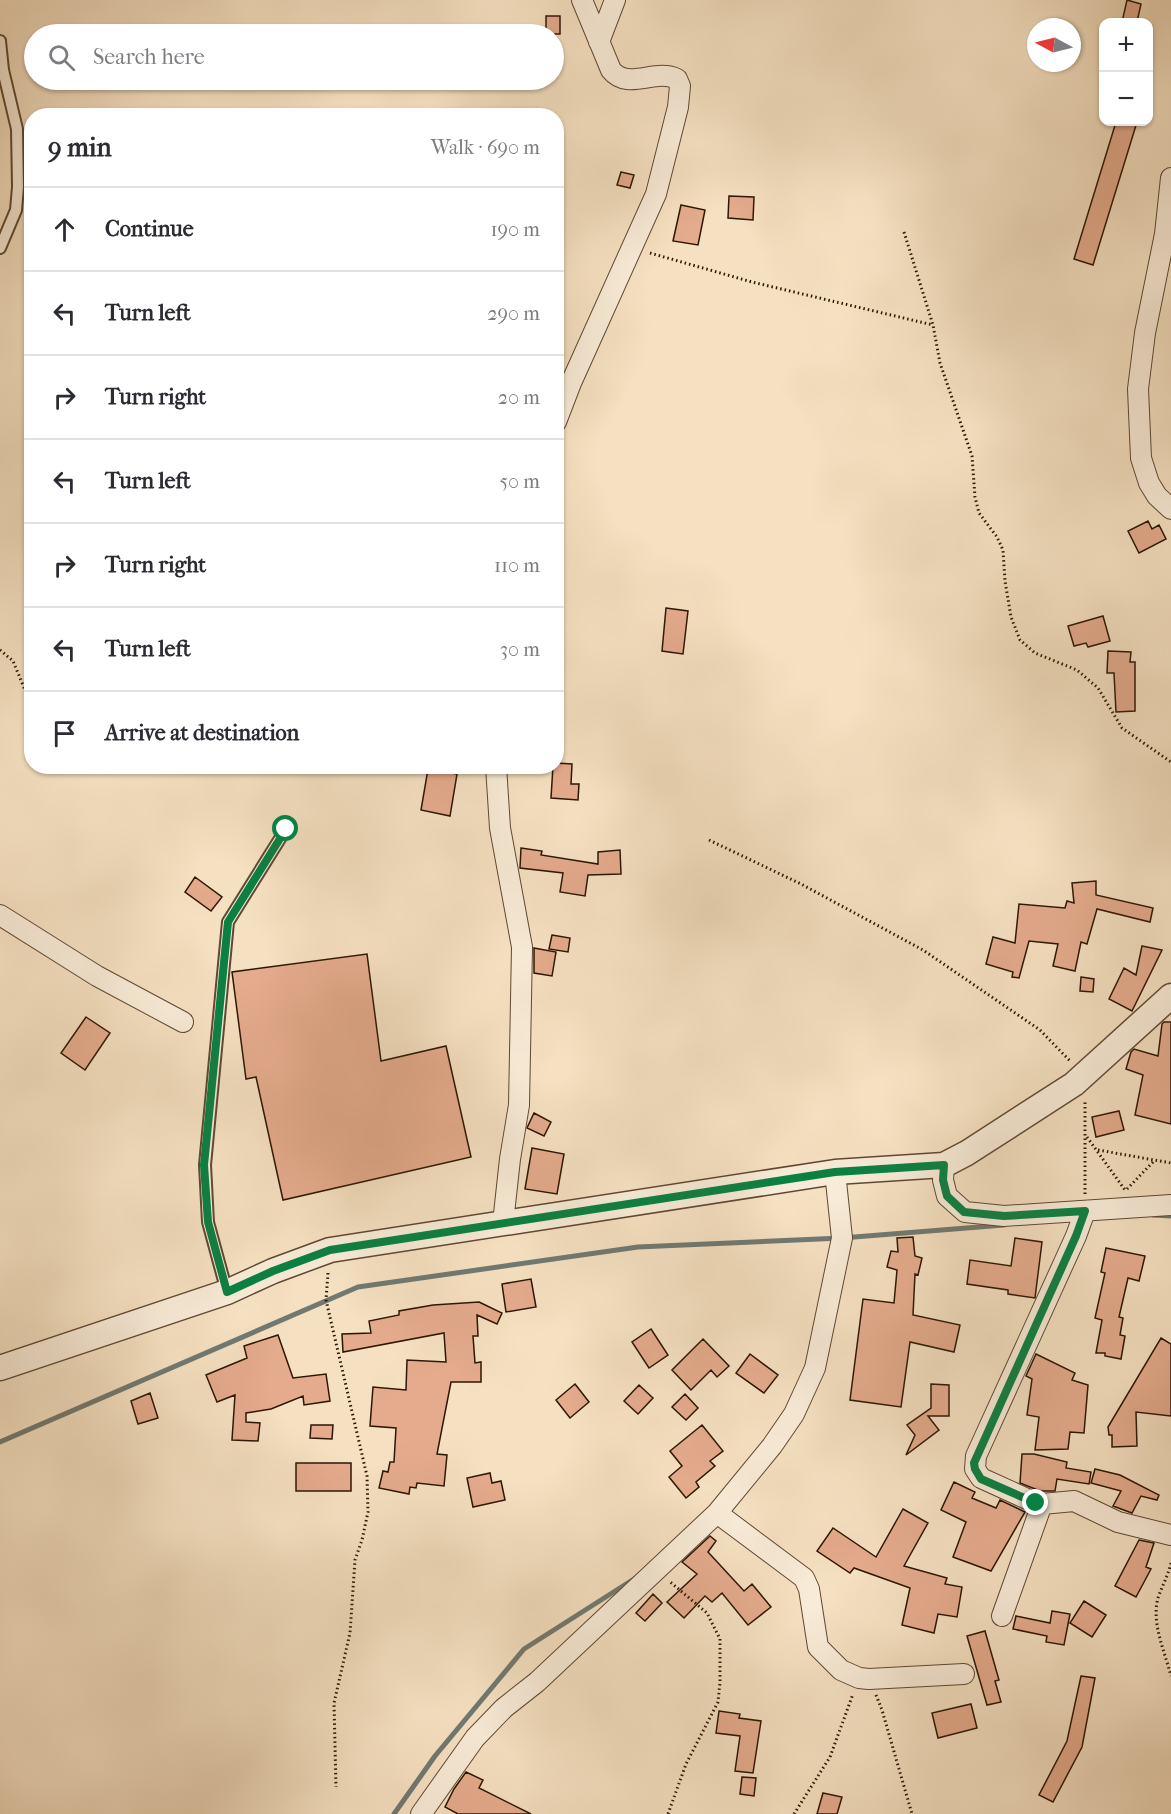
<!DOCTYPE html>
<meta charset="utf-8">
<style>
body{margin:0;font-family:"IM FELL French Canon",serif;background:#f2f2f3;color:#2b2b33}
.controls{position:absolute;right:18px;top:18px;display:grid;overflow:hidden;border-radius:12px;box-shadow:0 2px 4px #0004}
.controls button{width:54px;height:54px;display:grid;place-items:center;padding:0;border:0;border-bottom:2px solid #e1e1e2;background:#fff;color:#2b2b33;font:30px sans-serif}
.compass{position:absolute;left:1027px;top:18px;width:54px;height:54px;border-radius:50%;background:#fff;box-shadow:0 2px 4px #0004;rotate:277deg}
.stop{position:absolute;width:18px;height:18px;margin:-14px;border:4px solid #0b8043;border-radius:50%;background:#fff}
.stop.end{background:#0b8043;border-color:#fff;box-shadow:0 2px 6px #0008}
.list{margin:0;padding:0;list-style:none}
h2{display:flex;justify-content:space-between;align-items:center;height:78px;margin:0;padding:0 24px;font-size:26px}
h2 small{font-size:20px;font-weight:400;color:#7c7c81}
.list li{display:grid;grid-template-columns:39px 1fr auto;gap:18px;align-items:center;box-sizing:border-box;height:84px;padding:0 24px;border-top:2px solid #e1e1e2}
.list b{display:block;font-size:22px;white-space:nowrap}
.list em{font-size:20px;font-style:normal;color:#7c7c81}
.icon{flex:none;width:33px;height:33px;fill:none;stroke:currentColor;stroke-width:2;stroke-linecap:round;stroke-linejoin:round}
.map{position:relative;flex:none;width:1171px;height:1814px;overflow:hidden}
.search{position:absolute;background:#fff;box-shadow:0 2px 4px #0004;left:24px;top:24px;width:540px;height:66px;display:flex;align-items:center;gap:15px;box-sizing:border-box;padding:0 21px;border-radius:33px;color:#7c7c81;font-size:22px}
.panel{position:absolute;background:#fff;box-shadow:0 2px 4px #0004;left:24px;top:108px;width:540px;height:666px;border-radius:24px}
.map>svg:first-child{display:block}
</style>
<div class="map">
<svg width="1171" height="1814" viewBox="0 0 1171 1814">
<rect width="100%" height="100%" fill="#f5e0c1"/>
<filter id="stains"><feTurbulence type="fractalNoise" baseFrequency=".00333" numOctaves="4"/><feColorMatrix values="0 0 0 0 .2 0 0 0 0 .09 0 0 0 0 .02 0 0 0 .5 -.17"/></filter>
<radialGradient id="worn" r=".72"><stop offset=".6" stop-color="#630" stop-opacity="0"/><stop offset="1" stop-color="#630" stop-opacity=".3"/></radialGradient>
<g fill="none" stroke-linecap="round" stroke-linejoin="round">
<!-- stream -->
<path stroke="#717971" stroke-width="5" d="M1153,1215L1171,1216
M0,1442L358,1287L638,1247L842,1238L1004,1225
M394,1814L435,1756L524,1649L634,1579"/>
</g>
<!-- building -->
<path fill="#e4ab8c" stroke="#2d1604" stroke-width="1.5" d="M1127,0L1141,4L1137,22H1122Z
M546,16H560V34H546Z
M1116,122H1137L1093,265L1074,259Z
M621,172L634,175L630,188L617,185Z
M729,196L754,197L753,220L728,218Z
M681,205L705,210L698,245L673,241Z
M1148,521L1152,529L1159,525L1166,539L1139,553L1128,531Z
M666,608L688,611L683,654L662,651Z
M1103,616L1110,641L1088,647L1086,643L1074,646L1068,626Z
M1108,651L1131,652L1130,662H1135V711L1116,712L1114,673H1107Z
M556,763L572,764L571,784H579L578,800L551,798L553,766H556Z
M428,769L457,774L450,816L421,810Z
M521,848L542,851L541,855L598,864V852L620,850L621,874L588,875L585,896L560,892L563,873L520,868Z
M195,877L222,897L211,911L185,892Z
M1096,881V895L1153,908L1150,922L1097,909L1087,944L1081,942L1075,971L1053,966L1058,944L1029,941L1019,978L1012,977L1013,972L986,964L993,937L1015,943L1019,904L1065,908L1067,901L1074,903L1072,883Z
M552,935L570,938L568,952L549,949Z
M1142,946L1162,950L1132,1011L1109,999L1124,968L1136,975Z
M534,948L556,952L552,976L534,973Z
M367,954L381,1061L446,1046L471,1157L283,1200L256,1077L246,1079L232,972Z
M1081,977L1094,979L1093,992L1080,991Z
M86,1017L110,1033L85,1070L61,1053Z
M1164,1022H1171V1124L1135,1115L1143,1075L1126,1069L1131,1052L1134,1049L1158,1056L1162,1024Z
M1119,1111L1124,1130L1096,1137L1092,1117Z
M534,1113L551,1122L544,1136L527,1128Z
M532,1148L564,1154L557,1194L525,1189Z
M913,1237L915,1256L922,1258L918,1275L915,1274L913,1315L960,1325L954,1352L910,1342L901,1407L850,1400L863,1299L894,1303L897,1270L887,1267L891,1251L898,1252L897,1238Z
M1015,1238L1042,1242L1035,1298L1008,1294V1290L967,1284L970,1260L1011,1266Z
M1106,1248L1145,1256L1139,1281L1128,1278L1119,1317L1123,1318L1120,1335L1125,1336L1121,1359L1105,1356V1353H1096L1102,1320L1095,1318L1105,1273L1101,1272Z
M531,1279L536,1307L506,1312L502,1284Z
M479,1302L502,1313L497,1324L477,1315L478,1336H473L475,1363L481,1362V1382H451L437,1454L447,1455L444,1486L417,1483L416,1488L410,1487L409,1494L379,1488L383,1471L388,1472L390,1462H394L396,1428L370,1426L373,1387L406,1390L407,1360L446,1362L444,1333L343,1352L342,1334L371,1333L369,1321L399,1315V1311L433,1305Z
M651,1329L668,1355L649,1368L632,1342Z
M278,1335L293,1378L326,1374L330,1401L304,1405L303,1396L271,1409L246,1413V1422L260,1423L258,1441L232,1440L235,1395L217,1402L206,1375L247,1358L244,1346Z
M1161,1338L1171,1344V1416L1136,1412L1137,1446L1112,1447V1435H1109L1108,1427Z
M703,1339L729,1366L717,1377L711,1370L691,1390L672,1370Z
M750,1354L778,1375L764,1393L736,1373Z
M1036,1354L1075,1373L1072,1380L1088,1385L1084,1433L1070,1432L1068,1449L1035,1450L1039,1417L1027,1415L1032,1379L1026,1376Z
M575,1384L589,1402L570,1418L556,1400Z
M931,1384L949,1385V1416H928L939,1430L906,1455L915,1435L907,1425L931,1408Z
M639,1385L653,1398L638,1414L624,1401Z
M150,1393L158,1418L138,1424L131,1401Z
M685,1394L698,1408L686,1420L672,1407Z
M311,1425H333L332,1439L310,1438Z
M702,1425L723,1451L710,1461L715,1466L696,1482L699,1487L686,1498L669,1477L682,1466L670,1451Z
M1022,1454H1034L1067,1462L1066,1468L1091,1472L1089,1484L1057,1479L1055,1491H1040L1020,1483Z
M296,1463H351V1491H296Z
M1095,1469L1120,1475L1159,1495L1157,1500L1141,1496L1132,1513L1113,1506L1121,1491L1091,1483Z
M490,1473L492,1483L501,1481L505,1500L473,1507L467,1478Z
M954,1482L975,1492L972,1498L996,1508L1000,1500L1025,1512L991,1571L953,1557L966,1522L941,1510Z
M903,1509L928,1523L904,1566L947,1578L945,1584L962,1587L957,1617L938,1614L934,1633L902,1625L910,1588L854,1568L850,1573L817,1551L833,1528L876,1557Z
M710,1536L716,1541L708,1552L744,1591L752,1584L771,1607L748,1625L722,1593L712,1602L705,1596L684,1618L667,1602L697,1574L682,1562Z
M1139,1540L1154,1543L1146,1567L1151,1569L1136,1597L1115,1586Z
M653,1594L662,1603L645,1621L636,1613Z
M1084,1601L1106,1615L1092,1637L1070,1623Z
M1052,1611L1070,1614L1064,1645L1046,1642L1047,1636L1013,1629L1016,1616L1050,1623Z
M985,1631L999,1680L995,1681L1001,1702L987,1705L967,1636Z
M1081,1676L1095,1678L1082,1747L1053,1802L1039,1795L1067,1741Z
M971,1704L977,1728L938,1738L932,1713Z
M719,1711L740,1714L739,1718L761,1721L753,1773L735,1771L740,1736L716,1733Z
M466,1772L483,1780L479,1788L531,1814H458L445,1807L454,1789Z
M742,1777L756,1778L754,1796L740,1794Z
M823,1793L842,1797L837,1814H817Z"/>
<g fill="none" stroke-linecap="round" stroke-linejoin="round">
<!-- service casing -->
<g stroke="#5f4833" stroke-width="14">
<path id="service" d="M0,41L3,70L17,129L18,187L16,210L0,248
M227,1292L208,1222L205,1165L228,922L286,829"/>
</g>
<!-- minor casing -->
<g stroke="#5f4833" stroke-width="22">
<path id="minor" d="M599,42L615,0
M1171,178L1165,234L1145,333L1138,389L1141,458L1149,483L1157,496L1171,509
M556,422L571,383L656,194L678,107L680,86L677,79C655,68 628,91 611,70L582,0
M496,766L500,828L522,947L519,1105L510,1159L503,1223
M0,915L97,976L183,1022
M944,1165L943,1180L947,1196L965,1212L1004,1216L1171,1205
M1085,1211L1076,1236L976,1456L975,1469L981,1478L1036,1503L1042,1504L1074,1501L1118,1522L1171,1535
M717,1513L804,1578L809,1589L818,1647L841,1670L859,1678L869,1679L964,1674
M1002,1616L1042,1504
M421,1814L475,1738L504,1708L537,1682L717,1513L772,1446L794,1414L815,1368L842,1238L835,1172"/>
</g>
<!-- tertiary casing -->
<g stroke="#5f4833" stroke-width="27">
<path id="tertiary" d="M0,1368L227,1292L273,1271L330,1250L835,1172L944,1165L967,1153L1074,1084L1171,996"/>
</g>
<!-- path -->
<path stroke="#2d1604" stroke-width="3" stroke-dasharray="1.5 3" stroke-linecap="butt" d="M904,232L933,325L940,363L972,456L975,497L979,513L997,537L1003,550L1005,581L1011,617L1020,640L1035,653L1077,670L1098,688L1122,728L1171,762
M650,253L752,282L933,325
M0,650L13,661L32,707
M709,840L801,884L923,950L1040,1030L1071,1062
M1087,1137L1125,1190
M1098,1150L1171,1163
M1127,1189L1154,1161
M1085,1194V1102
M328,1273L326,1300L367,1476L368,1512L362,1540L355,1560L350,1633L334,1703L336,1787
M1171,1563C1168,1576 1162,1586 1158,1598C1151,1623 1165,1652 1171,1676
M876,1695L882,1710L912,1814
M668,1814L686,1764L718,1702L720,1682V1639L707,1613L669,1581
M794,1814L830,1757L853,1694"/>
<!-- service -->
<use href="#service" stroke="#f8ebd7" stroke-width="10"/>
<!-- minor -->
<use href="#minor" stroke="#f8ebd7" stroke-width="20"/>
<!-- tertiary -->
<use href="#tertiary" stroke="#f8ebd7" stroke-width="24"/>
</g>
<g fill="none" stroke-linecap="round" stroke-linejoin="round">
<!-- route -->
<path stroke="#0b8043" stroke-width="8" d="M286,829L228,922L204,1165L208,1222L227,1292L273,1271L330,1250L835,1172L944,1165L943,1180L947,1196L964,1212L1004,1216L1085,1211L1076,1236L974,1463L975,1469L981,1479L1036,1503"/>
</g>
<rect width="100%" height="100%" filter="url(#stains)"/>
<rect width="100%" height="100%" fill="url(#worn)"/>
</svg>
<div class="controls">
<button>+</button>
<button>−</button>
</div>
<svg class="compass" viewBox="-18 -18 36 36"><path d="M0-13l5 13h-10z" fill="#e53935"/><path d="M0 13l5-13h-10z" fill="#7c7c81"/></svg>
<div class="stop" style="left:286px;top:829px"></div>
<div class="stop end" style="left:1036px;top:1503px"></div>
<div class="search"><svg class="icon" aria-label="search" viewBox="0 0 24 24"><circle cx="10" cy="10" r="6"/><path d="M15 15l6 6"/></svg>Search here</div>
<section class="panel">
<h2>9 min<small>Walk · 690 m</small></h2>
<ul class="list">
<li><svg class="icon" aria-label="ahead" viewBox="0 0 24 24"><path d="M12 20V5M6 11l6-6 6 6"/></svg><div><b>Continue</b></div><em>190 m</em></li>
<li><svg class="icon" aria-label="left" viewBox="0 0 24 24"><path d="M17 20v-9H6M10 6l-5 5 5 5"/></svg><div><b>Turn left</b></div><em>290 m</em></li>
<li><svg class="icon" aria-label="right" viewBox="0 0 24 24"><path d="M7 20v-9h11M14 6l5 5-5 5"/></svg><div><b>Turn right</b></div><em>20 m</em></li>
<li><svg class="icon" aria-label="left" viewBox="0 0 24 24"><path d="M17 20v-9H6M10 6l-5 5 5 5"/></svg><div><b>Turn left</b></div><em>50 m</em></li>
<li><svg class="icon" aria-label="right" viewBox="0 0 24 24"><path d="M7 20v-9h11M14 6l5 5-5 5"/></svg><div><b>Turn right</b></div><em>110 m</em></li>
<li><svg class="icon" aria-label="left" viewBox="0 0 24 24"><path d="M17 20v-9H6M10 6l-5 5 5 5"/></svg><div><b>Turn left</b></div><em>30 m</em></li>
<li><svg class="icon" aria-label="arrive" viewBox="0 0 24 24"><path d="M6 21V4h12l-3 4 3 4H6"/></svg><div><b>Arrive at destination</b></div></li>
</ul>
</section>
</div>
